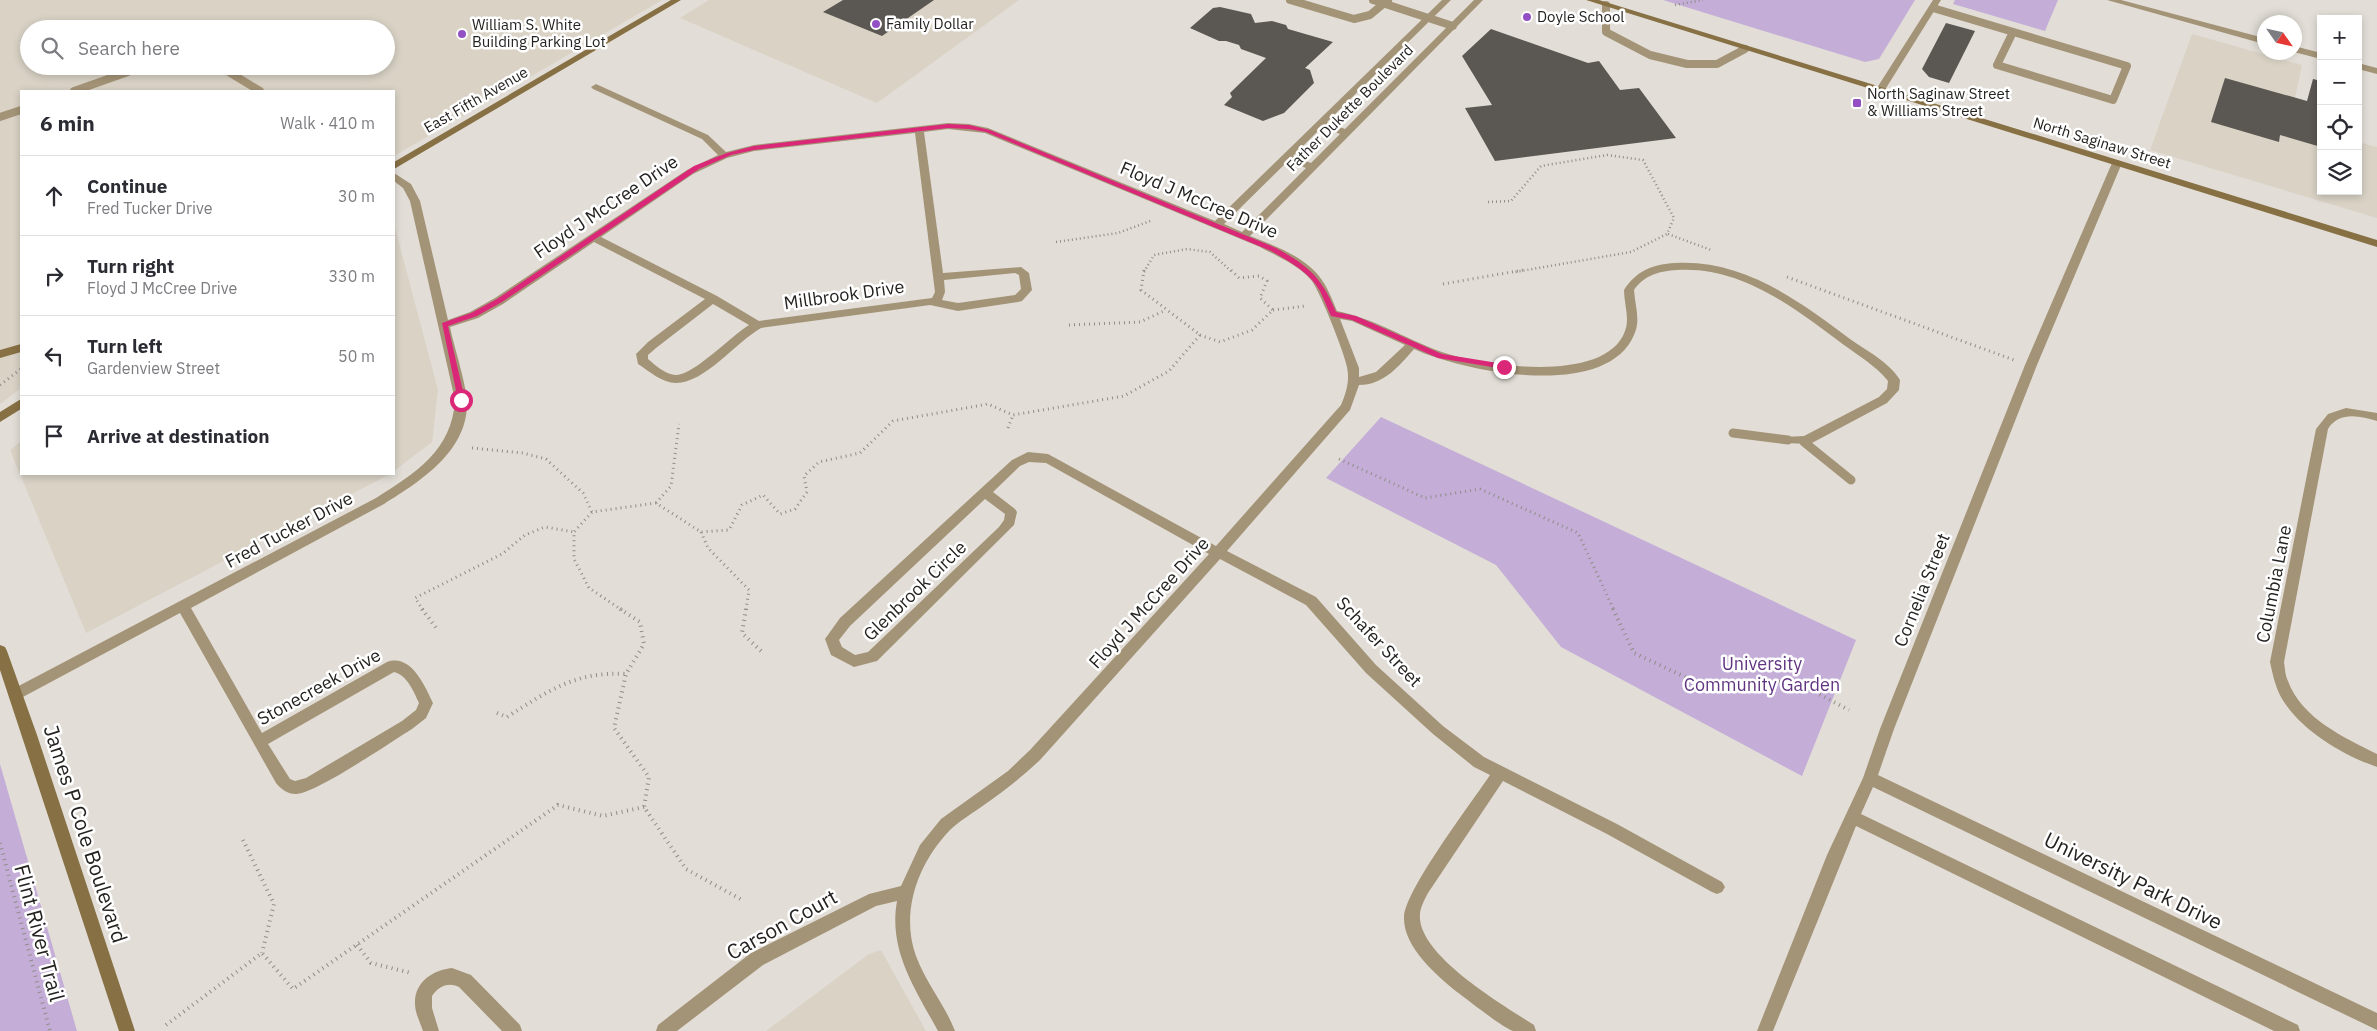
<!DOCTYPE html>
<meta charset="utf-8">
<style>
body{margin:0;font-family:"IBM Plex Sans",sans-serif;background:#f7f7f7;color:#2b2b33}
.controls{position:absolute;right:15px;top:15px;display:grid;overflow:hidden;border-radius:0px;box-shadow:0 2px 8px #0003}
.controls button{width:45px;height:45px;display:grid;place-items:center;padding:0;border:0;border-bottom:1px solid #e1e1e2;background:#fff;color:#2b2b33;font:25px sans-serif}
.compass{position:absolute;left:2257px;top:15px;width:45px;height:45px;border-radius:50%;background:#fff;box-shadow:0 2px 8px #0003;rotate:124deg}
.stop{position:absolute;width:15px;height:15px;margin:-11px;border:4px solid #db2777;border-radius:50%;background:#fff}
.stop.end{background:#db2777;border-color:#fff;box-shadow:0 1px 5px #0008}
.list{margin:0;padding:0;list-style:none}
h2{display:flex;justify-content:space-between;align-items:center;height:65px;margin:0;padding:0 20px;font-size:21px}
h2 small{font-size:16px;font-weight:400;color:#7c7c81}
.list li{display:grid;grid-template-columns:32px 1fr auto;gap:15px;align-items:center;box-sizing:border-box;height:80px;padding:0 20px;border-top:1px solid #e1e1e2}
.list b{display:block;font-size:19px;white-space:nowrap}
.list p{margin:0;font-size:16px;white-space:nowrap;color:#7c7c81}
.list em{font-size:16px;font-style:normal;color:#7c7c81}
.icon{flex:none;width:28px;height:28px;fill:none;stroke:currentColor;stroke-width:2;stroke-linecap:round;stroke-linejoin:round}
.map{position:relative;flex:none;width:2377px;height:1031px;overflow:hidden}
.search{position:absolute;background:#fff;box-shadow:0 2px 8px #0003;left:20px;top:20px;width:375px;height:55px;display:flex;align-items:center;gap:12px;box-sizing:border-box;padding:0 18px;border-radius:28px;color:#7c7c81;font-size:19px}
.panel{position:absolute;background:#fff;box-shadow:0 2px 8px #0003;left:20px;top:90px;width:375px;height:385px;border-radius:0px}
.map>svg:first-child{display:block}
</style>
<div class="map">
<svg width="2377" height="1031" viewBox="0 0 2377 1031">
<rect width="100%" height="100%" fill="#e2ded7"/>
<!-- built -->
<path fill="#d9d2c5" fill-rule="evenodd" d="M0,0H662L394,156V91H21V388L0,404ZM29,29H386V66H29Z
M709,0H1019L877,103L680,18Z
M2192,34L2302,65L2290,122L2321,131V191H2358V142L2377,147V218L2150,150Z
M394,224L438,390L432,442L394,471Z
M21,441V474H390L86,633L10,450Z
M881,950L926,1031H766L869,954Z"/>
<!-- green -->
<path fill="#c4aed8" d="M1663,0H1915L1879,59L1865,62Z
M1955,0H2058L2045,31L1953,4Z
M1381,417L1856,640L1802,776L1561,647L1496,565L1326,478Z
M0,763V764L77,1031H0Z"/>
<!-- building -->
<path fill="#5b5752" d="M843,0H934L882,36L823,12Z
M1220,7L1251,14L1255,23L1272,21L1286,25L1288,29L1333,42L1305,68L1310,70L1314,83L1284,113L1263,121L1224,105L1232,97L1230,93L1266,58L1241,49L1239,45L1226,41H1219L1190,28L1213,8Z
M1946,23L1975,31L1949,83L1929,77L1922,69Z
M1491,29L1588,63L1599,61L1620,90L1639,88L1676,138L1495,161L1465,108L1492,105L1462,56Z
M2225,78L2307,101L2313,79L2321,81V147L2280,135L2279,142L2211,122Z"/>
<g fill="none" stroke-linecap="round" stroke-linejoin="round">
<!-- path-far2 -->
<path stroke="#908d88" stroke-width="2.5" stroke-dasharray="1 3" stroke-linecap="butt" d="M1675,5L1703,0
M1488,202L1511,201L1541,166L1607,155L1643,160L1674,218L1667,234L1631,252L1515,272
M1668,234L1711,250
M1056,242L1118,233L1153,220
M1144,272L1154,255L1187,249L1210,252L1232,272"/>
<!-- path-far1 -->
<path stroke="#908d88" stroke-width="3" stroke-dasharray="1 4" stroke-linecap="butt" d="M1144,270L1141,290L1200,335
M1787,277L2014,360
M1443,284L1523,270
M1273,310L1305,306
M1069,325L1140,322L1166,310
M1200,335L1220,342L1252,330L1273,310L1260,298L1267,281L1259,276L1239,278L1231,270
M0,385L21,369
M1008,428L1013,415
M472,448L523,453L546,459L583,493L592,512
M1339,459L1425,498L1480,489L1578,533L1614,610
M656,503L671,486L679,424
M701,532L708,548L749,590L746,610
M423,610L415,598L502,554L525,535L545,527L574,532
M622,610L589,588L574,559V532L592,512L656,503L701,532L729,530L742,505L763,495L780,514L795,509L807,492L804,476L819,462L860,453L893,421L988,404L1013,415L1124,396L1169,371L1200,335"/>
<!-- path -->
<path stroke="#908d88" stroke-width="4" stroke-dasharray="1 4.5" stroke-linecap="butt" d="M422,609L437,629
M620,609L640,622L644,644L626,674L614,728L649,777L644,807L686,869L744,901
M746,609L742,633L761,651
M1613,609L1634,653L1717,692L1792,680L1849,710
M497,713L507,717C548,691 576,671 626,674
M243,840L274,904L262,953
M0,843L50,1031
M357,945L371,963L411,973
M166,1025L262,953L293,989L558,805L603,816L644,807"/>
<!-- lane-far1 -->
<path stroke="#a49477" stroke-width="8" d="M1290,0L1354,19L1370,15L1388,0
M1373,0L1453,26
M1606,5V32L1650,55L1687,64H1717L1745,49
M1933,8L2127,66L2113,100L1997,65L2013,32
M219,66L260,91
M74,91L145,66
M0,117L21,110"/>
<!-- lane -->
<path stroke="#a49477" stroke-width="9" d="M1733,433L1788,440
M1804,442L1851,480"/>
<!-- street -->
<path fill="#a49477" fill-rule="evenodd" d="M1442,0H1451L1327,122L1345,129L1474,0H1483L1250,236C1273,245 1303,256 1319,276C1327,286 1332,299 1337,311C1373,318 1404,338 1439,351C1480,366 1606,385 1625,331C1630,318 1624,304 1624,290C1636,271 1653,264 1675,263C1743,259 1798,300 1850,339C1867,351 1889,362 1900,380L1899,390L1887,403L1810,444L1784,443L1782,440L1784,437L1804,436L1879,397L1887,389L1888,381C1876,366 1859,356 1844,345C1794,308 1742,266 1677,270C1660,271 1644,275 1634,290C1635,306 1641,320 1634,335C1606,401 1464,372 1414,349C1399,366 1384,385 1359,385L1350,410L1227,551L1316,597L1376,665L1443,726L1484,757L1617,824L1722,882L1725,887L1722,892L1717,894L1712,892L1607,834L1503,781L1428,893C1424,901 1419,909 1420,919C1423,958 1503,1005 1534,1025L1536,1031C1529,1031 1520,1031 1513,1031C1503,1028 1468,1000 1457,992C1436,975 1403,947 1404,917C1405,890 1472,802 1490,775L1474,767L1433,734L1366,673L1306,605L1220,559L1040,760C1022,777 1004,791 984,805C973,813 959,821 950,830C918,863 900,912 916,956C926,983 945,1005 955,1031H938C916,990 888,951 897,901L876,906L763,965L677,1031H656L658,1025L751,953L869,894L901,886L920,845L941,819L1008,771L1030,750L1209,554L1046,463L1029,462L1020,466L993,492L1015,509L1017,512L1014,525L877,661L854,667L831,655L825,639L840,618L1012,460L1028,452L1048,454L1216,546L1341,405C1346,393 1350,381 1347,367C1344,352 1321,294 1312,281C1299,265 1278,257 1260,247L985,133L948,129L924,132L943,273L1021,267L1029,273L1032,290L1022,301L1018,302L958,311L930,305L761,328C736,342 705,383 676,383C662,383 649,371 638,364L636,354L648,342L705,299L594,242L503,304L478,318L450,327C454,347 466,382 467,402C468,451 421,481 384,504L191,608L262,733L387,662C411,653 425,686 433,703L426,718L412,729C391,742 315,794 296,794C287,794 281,789 276,783L180,613L21,698L16,700L11,698L9,694L11,690L376,498C415,473 452,451 455,400L410,201L403,188L394,181V173L411,184L420,201L448,320L470,312L495,298L687,170L718,155L702,139L593,89L591,87L596,84L708,135L726,152L754,145L948,123L969,124L988,128L1215,221ZM1322,127L1340,134L1311,163L1293,156ZM915,133L935,292L932,298L759,321L717,296L601,237L693,174L727,158L754,151ZM1288,161L1306,168L1242,232L1224,224ZM1015,273L1019,275L1021,289L1015,295L958,303L942,300L945,292L944,280ZM713,304L749,325C732,335 692,377 675,375C665,374 655,365 648,359V355L656,348ZM1340,319L1352,321L1405,345L1376,372L1359,377V368ZM985,499L1005,514L1004,520L999,527L868,652L855,655L842,647L839,640L850,626ZM394,672C407,675 414,692 419,703L416,710L402,721L306,778L295,781L290,779L268,744Z
M1933,0H1941L1883,93H1877L1875,91Z
M2107,0H2121L2264,38V44Z
M2294,46L2321,53V59L2294,52Z
M2358,63L2377,68V74L2358,69Z
M2117,160L2122,163L2037,365L1894,729L1878,775L2377,1013V1030L1873,787L1861,814L2298,1025L2300,1031H2274L1856,826L1773,1031H1757L1827,855L1863,778L1880,729L2025,365L2112,163Z
M2346,408L2377,413V421C2360,416 2339,411 2328,429L2284,662C2285,668 2285,675 2288,681C2301,718 2345,738 2377,754V767C2343,755 2304,732 2284,702C2276,690 2273,676 2270,662L2316,429L2328,414Z
M452,968L471,975L520,1025L522,1031H502L459,987C448,982 439,986 432,996V1008L439,1031H423C420,1022 415,1013 415,1004C414,982 433,970 452,968Z"/>
<!-- secondary -->
<path fill="#877044" fill-rule="evenodd" d="M671,0H681L394,169V162Z
M1586,0H1599L2377,240V247Z
M21,344V352L0,358V350Z
M21,399V409L0,422V412Z
M0,645L5,647L7,651L37,735L135,1031H119L0,670Z"/>
</g>
<!-- route -->
<path fill="#db2777" d="M948,124L969,125L990,130L1276,248C1309,266 1322,278 1336,312L1356,316L1442,354L1504,364L1507,367L1504,369L1438,358L1352,320L1331,316C1327,308 1324,299 1320,291C1309,272 1290,262 1271,251L986,132L969,129L948,128L754,150L731,155L699,169L502,302L477,316L448,326L465,400L461,402L458,400L442,323L471,313L497,299L694,166L727,153L754,146Z"/>
<!-- markers -->
<g fill="#9350c5" stroke="#fff" stroke-width="2">
<circle cx="1527" cy="17" r="5"/>
<circle cx="876" cy="24" r="5"/>
<circle cx="462" cy="34" r="5"/>
<rect x="1852" y="98" width="10" height="10" rx="2.5"/>
</g>
<g text-anchor="middle" stroke-width="5" stroke-linejoin="round" paint-order="stroke">
<!-- far-poi labels -->
<g font-size="15" fill="#242321" stroke="#fff" text-anchor="start">
<text x="1537" y="22">Doyle School</text>
<text x="886" y="29">Family Dollar</text>
<text x="472" y="30">William S. White<tspan x="472" dy="17">Building Parking Lot</tspan></text>
<text x="1867" y="99">North Saginaw Street<tspan x="1867" dy="17">&amp; Williams Street</tspan></text>
</g>
<!-- far-street labels -->
<g font-size="15" fill="#242321" stroke="#fff">
<text transform="translate(476 100) rotate(-30)" y="5">East Fifth Avenue</text>
<text transform="translate(1350 108) rotate(-45)" y="5">Father Dukette Boulevard</text>
<text transform="translate(2102 143) rotate(17)" y="5">North Saginaw Street</text>
</g>
<!-- street labels -->
<g font-size="18" fill="#242321" stroke="#fff">
<text transform="translate(1199 200) rotate(23)" y="6">Floyd J McCree Drive</text>
<text transform="translate(606 207) rotate(-34)" y="6">Floyd J McCree Drive</text>
<text transform="translate(844 295) rotate(-8)" y="6">Millbrook Drive</text>
<text transform="translate(289 530) rotate(-28)" y="6">Fred Tucker Drive</text>
<text transform="translate(2274 584) rotate(-79)" y="6">Columbia Lane</text>
<text transform="translate(1922 590) rotate(-68)" y="6">Cornelia Street</text>
<text transform="translate(915 591) rotate(-44)" y="6">Glenbrook Circle</text>
<text transform="translate(1149 603) rotate(-48)" y="6">Floyd J McCree Drive</text>
<text transform="translate(1379 642) rotate(47)" y="6">Schafer Street</text>
<text transform="translate(319 687) rotate(-29)" y="6">Stonecreek Drive</text>
</g>
<!-- park labels -->
<g font-size="18" fill="#613582" stroke="#fff">
<text x="1762" y="670">University<tspan x="1762" dy="21">Community Garden</tspan></text>
</g>
<!-- near-street labels -->
<g font-size="21" fill="#242321" stroke="#fff">
<text transform="translate(85 834) rotate(72)" y="7">James P Cole Boulevard</text>
<text transform="translate(2133 881) rotate(26)" y="7">University Park Drive</text>
<text transform="translate(782 925) rotate(-29)" y="7">Carson Court</text>
<text transform="translate(39 933) rotate(75)" y="7">Flint River Trail</text>
</g>
</g>
</svg>
<div class="controls">
<button>+</button>
<button>−</button>
<button><svg class="icon" aria-label="locate" viewBox="0 0 24 24"><circle cx="12" cy="12" r="6"/><path d="M12 2v4M12 18v4M2 12h4M18 12h4"/></svg></button>
<button><svg class="icon" aria-label="layers" viewBox="0 0 24 24"><path d="M12 4l9 5-9 5-9-5zM3 14l9 5 9-5"/></svg></button>
</div>
<svg class="compass" viewBox="-18 -18 36 36"><path d="M0-13l5 13h-10z" fill="#e53935"/><path d="M0 13l5-13h-10z" fill="#7c7c81"/></svg>
<div class="stop" style="left:461px;top:400px"></div>
<div class="stop end" style="left:1504px;top:367px"></div>
<div class="search"><svg class="icon" aria-label="search" viewBox="0 0 24 24"><circle cx="10" cy="10" r="6"/><path d="M15 15l6 6"/></svg>Search here</div>
<section class="panel">
<h2>6 min<small>Walk · 410 m</small></h2>
<ul class="list">
<li><svg class="icon" aria-label="ahead" viewBox="0 0 24 24"><path d="M12 20V5M6 11l6-6 6 6"/></svg><div><b>Continue</b><p>Fred Tucker Drive</p></div><em>30 m</em></li>
<li><svg class="icon" aria-label="right" viewBox="0 0 24 24"><path d="M7 20v-9h11M14 6l5 5-5 5"/></svg><div><b>Turn right</b><p>Floyd J McCree Drive</p></div><em>330 m</em></li>
<li><svg class="icon" aria-label="left" viewBox="0 0 24 24"><path d="M17 20v-9H6M10 6l-5 5 5 5"/></svg><div><b>Turn left</b><p>Gardenview Street</p></div><em>50 m</em></li>
<li><svg class="icon" aria-label="arrive" viewBox="0 0 24 24"><path d="M6 21V4h12l-3 4 3 4H6"/></svg><div><b>Arrive at destination</b></div></li>
</ul>
</section>
</div>
